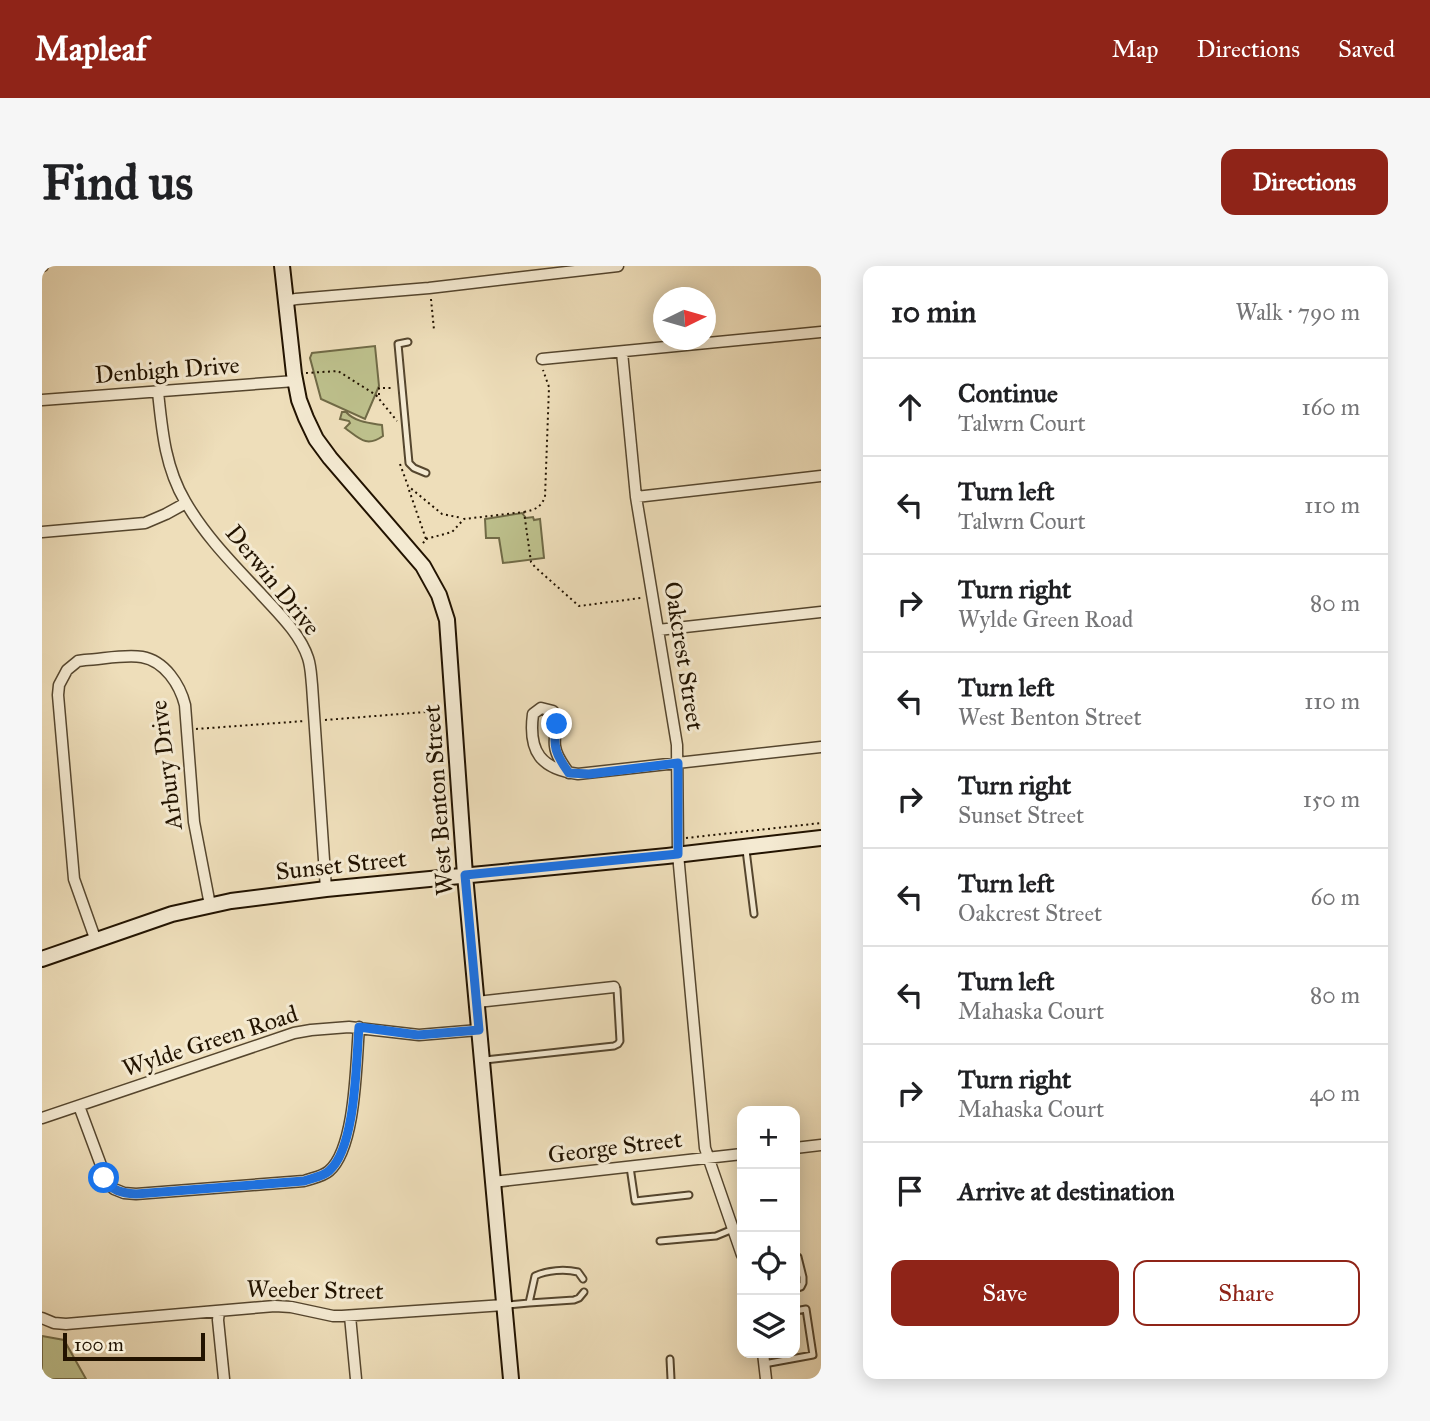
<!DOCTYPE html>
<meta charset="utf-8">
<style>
body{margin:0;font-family:"IM FELL Great Primer",serif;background:#f6f6f6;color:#202124}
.controls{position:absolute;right:21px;bottom:21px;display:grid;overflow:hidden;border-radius:14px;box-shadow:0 4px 18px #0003}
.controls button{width:63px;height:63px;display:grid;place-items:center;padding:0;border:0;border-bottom:2px solid #e0e0e0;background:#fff;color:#202124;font:35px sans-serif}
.compass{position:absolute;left:611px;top:21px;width:63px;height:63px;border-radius:50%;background:#fff;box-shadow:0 4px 18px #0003;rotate:85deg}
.scale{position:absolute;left:21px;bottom:18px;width:142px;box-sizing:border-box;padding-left:7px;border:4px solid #221300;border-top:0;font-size:19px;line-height:24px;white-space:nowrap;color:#221300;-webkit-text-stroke:5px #f4ead2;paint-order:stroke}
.stop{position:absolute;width:21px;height:21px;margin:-16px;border:5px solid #1a73e8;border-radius:50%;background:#fff}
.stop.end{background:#1a73e8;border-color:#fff;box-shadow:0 2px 7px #0008}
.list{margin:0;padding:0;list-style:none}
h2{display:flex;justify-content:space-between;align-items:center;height:91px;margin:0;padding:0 28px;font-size:30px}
h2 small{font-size:23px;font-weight:400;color:#757577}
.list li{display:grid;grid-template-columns:46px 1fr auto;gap:21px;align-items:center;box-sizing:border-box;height:98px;padding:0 28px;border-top:2px solid #e0e0e0}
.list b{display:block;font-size:26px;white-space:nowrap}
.list p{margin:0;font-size:23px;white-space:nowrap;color:#757577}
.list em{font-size:23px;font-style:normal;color:#757577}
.actions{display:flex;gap:14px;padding:21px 28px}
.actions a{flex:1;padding:16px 0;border:2px solid #8f2418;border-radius:14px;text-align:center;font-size:24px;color:#8f2418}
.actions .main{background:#8f2418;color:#fff}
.icon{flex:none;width:38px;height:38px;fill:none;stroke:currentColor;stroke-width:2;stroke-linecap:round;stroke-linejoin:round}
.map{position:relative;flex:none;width:779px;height:1113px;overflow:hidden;border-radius:14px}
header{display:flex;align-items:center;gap:42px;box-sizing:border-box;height:98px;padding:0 35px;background:#8f2418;color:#fff}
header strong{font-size:33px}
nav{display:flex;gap:38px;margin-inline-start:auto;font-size:24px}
.intro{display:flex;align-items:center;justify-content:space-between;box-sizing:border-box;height:168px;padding:0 42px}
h1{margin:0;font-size:49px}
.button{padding:18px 32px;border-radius:14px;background:#8f2418;color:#fff;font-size:24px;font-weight:700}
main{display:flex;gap:42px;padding:0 42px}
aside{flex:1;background:#fff;border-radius:14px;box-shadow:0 4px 18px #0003}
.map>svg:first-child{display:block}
</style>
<header>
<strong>Mapleaf</strong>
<nav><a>Map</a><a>Directions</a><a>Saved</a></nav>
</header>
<div class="intro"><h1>Find us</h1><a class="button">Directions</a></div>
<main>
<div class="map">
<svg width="779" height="1113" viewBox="0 0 779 1113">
<rect width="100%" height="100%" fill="#eedeba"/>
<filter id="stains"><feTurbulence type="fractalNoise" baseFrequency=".00286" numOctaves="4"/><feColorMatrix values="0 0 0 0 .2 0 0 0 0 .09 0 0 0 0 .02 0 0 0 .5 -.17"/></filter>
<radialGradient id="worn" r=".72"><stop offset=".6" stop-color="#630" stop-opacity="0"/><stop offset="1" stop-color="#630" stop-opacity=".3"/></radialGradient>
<!-- green -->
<path fill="#bdc08c" stroke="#706a46" stroke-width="2" d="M333,80L337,120L323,153L279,133L268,92L270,87Z
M300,146H304C313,156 327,157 340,159L341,170C324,182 317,172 303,162L308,157L307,155L298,153Z
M480,247L484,252L491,251L492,254L498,253L502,292L461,297L457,272H444L443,253Z
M0,1070L22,1074L44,1113H0Z"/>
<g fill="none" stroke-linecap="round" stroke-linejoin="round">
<!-- lane casing -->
<g stroke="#55462e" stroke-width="9">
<path id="lane" d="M366,76L356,78L367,197L372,202L384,207
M704,584L712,648
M443,794L572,780L576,778L578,775L575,723L573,721
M588,901L593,935L647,929
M618,975L674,970L691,963
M753,992L756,991L761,1011V1017L759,1021L753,1023
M541,1013L536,1006C523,1003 505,1004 493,1010L487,1037L532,1034L537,1032L542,1026
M465,1039L487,1037
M628,1093L629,1113
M722,1098L771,1089L764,1043L753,1045"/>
</g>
<!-- street casing -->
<g stroke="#55462e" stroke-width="13">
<path id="street" d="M0,0H1
M244,35L254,33L387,22L576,0
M580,86L594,231L635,479L636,588L663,882L700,989
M500,93L779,66
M116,126C120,164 123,201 143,235C163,270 191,298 218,327C235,346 258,367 266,392C269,401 269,410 270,419L284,623
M0,134L253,115
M594,231L779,210
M0,266L103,257L124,248L144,237
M616,364L779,346
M527,507C521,499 514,490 513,480C511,467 519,456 511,445L499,442L491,448C486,486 499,503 536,508L779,481
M54,675L32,613L16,429L17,419L25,404L36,395L43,394C61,393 84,388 100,391C123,395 138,419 143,439L152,556L168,639
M435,736L572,721
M37,840L66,918L72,923L82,927L94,928L262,915C270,912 280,911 287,905C314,882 314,796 317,761
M0,852L252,767L269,764L307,761L377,769L437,764
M753,882L779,879
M451,916L700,888
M177,1046L176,1054L182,1113
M308,1050L314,1113
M0,1052L12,1057L24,1058L233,1040L249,1041L291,1050H300L462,1039
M721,1087L724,1113"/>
</g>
<!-- secondary casing -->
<g stroke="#221300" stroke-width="18">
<path id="secondary" d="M240,0L252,108L257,134L264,152L274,173L288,192L381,300L397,329L405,354L423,609L469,1113
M0,693L130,648L189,635L284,623L625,590L779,572"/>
</g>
<!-- path -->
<path stroke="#221300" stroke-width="2" stroke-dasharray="2 3.5" stroke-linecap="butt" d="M389,33L392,64
M264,107L296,105L334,129L355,155
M337,129V122H352
M358,198L366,220L400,248L420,252
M367,224L384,273L379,280
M482,246C493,244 499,241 503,231L507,121L501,104
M384,273L410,266L422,253L482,246L489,296L493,301L537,340L599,332
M283,454L396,445L407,595
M154,463L263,455
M644,572L779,557"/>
<!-- lane -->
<use href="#lane" stroke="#f4ead2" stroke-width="5"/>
<!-- street -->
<use href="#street" stroke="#f4ead2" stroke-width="10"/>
<!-- secondary -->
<use href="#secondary" stroke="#f4ead2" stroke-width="14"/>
</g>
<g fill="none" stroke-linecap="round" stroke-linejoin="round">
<!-- route -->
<path stroke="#1a73e8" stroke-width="9" d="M62,912C69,925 80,927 94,928L262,915C270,912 280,911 287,905C314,882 314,796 317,761L376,769L437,764L423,609L636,588V497L547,508L527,507C514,489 510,480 515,458"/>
</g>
<g text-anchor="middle" stroke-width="6" stroke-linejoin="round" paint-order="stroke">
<!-- street labels -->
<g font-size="24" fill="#221300" stroke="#f4ead2">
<text transform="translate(125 104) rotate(-4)" y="8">Denbigh Drive</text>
<text transform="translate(231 314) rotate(51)" y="8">Derwin Drive</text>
<text transform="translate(642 390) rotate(81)" y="8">Oakcrest Street</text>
<text transform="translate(124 499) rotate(-97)" y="8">Arbury Drive</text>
<text transform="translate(396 534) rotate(-94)" y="8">West Benton Street</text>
<text transform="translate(299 599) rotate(-6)" y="8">Sunset Street</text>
<text transform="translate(168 775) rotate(-18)" y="8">Wylde Green Road</text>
<text transform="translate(573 881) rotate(-7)" y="8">George Street</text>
<text transform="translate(273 1024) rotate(1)" y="8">Weeber Street</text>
</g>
</g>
<rect width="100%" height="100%" filter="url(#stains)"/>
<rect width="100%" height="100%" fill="url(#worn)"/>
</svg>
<div class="controls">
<button>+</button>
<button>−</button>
<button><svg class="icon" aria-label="locate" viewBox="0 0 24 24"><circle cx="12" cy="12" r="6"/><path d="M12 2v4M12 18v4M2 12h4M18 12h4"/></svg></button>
<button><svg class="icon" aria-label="layers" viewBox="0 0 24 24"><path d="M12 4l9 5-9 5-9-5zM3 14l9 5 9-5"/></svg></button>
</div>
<svg class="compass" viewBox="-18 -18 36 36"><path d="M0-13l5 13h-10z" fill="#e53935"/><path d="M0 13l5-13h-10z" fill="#757577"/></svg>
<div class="scale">100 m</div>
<div class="stop" style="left:62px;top:912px"></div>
<div class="stop end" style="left:515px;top:458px"></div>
</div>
<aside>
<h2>10 min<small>Walk · 790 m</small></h2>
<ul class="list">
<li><svg class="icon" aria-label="ahead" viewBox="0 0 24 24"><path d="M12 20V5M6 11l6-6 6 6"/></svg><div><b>Continue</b><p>Talwrn Court</p></div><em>160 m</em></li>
<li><svg class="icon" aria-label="left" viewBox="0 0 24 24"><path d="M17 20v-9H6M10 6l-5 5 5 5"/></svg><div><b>Turn left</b><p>Talwrn Court</p></div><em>110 m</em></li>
<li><svg class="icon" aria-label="right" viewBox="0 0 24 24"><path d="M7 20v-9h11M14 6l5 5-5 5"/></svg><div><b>Turn right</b><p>Wylde Green Road</p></div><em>80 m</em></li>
<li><svg class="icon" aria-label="left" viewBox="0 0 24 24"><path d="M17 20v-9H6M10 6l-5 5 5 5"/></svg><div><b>Turn left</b><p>West Benton Street</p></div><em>110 m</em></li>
<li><svg class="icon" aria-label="right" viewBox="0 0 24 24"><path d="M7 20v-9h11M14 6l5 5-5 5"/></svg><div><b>Turn right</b><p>Sunset Street</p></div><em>150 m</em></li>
<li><svg class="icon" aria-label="left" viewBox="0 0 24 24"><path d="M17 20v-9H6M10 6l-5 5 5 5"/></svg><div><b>Turn left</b><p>Oakcrest Street</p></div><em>60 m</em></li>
<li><svg class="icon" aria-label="left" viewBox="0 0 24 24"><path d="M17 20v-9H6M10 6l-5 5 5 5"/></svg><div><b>Turn left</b><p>Mahaska Court</p></div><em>80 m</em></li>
<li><svg class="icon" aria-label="right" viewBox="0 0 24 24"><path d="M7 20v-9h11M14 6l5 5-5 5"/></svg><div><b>Turn right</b><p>Mahaska Court</p></div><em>40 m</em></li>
<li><svg class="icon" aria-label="arrive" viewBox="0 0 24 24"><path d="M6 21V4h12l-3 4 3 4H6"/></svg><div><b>Arrive at destination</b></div></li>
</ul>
<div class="actions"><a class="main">Save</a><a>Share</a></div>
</aside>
</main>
